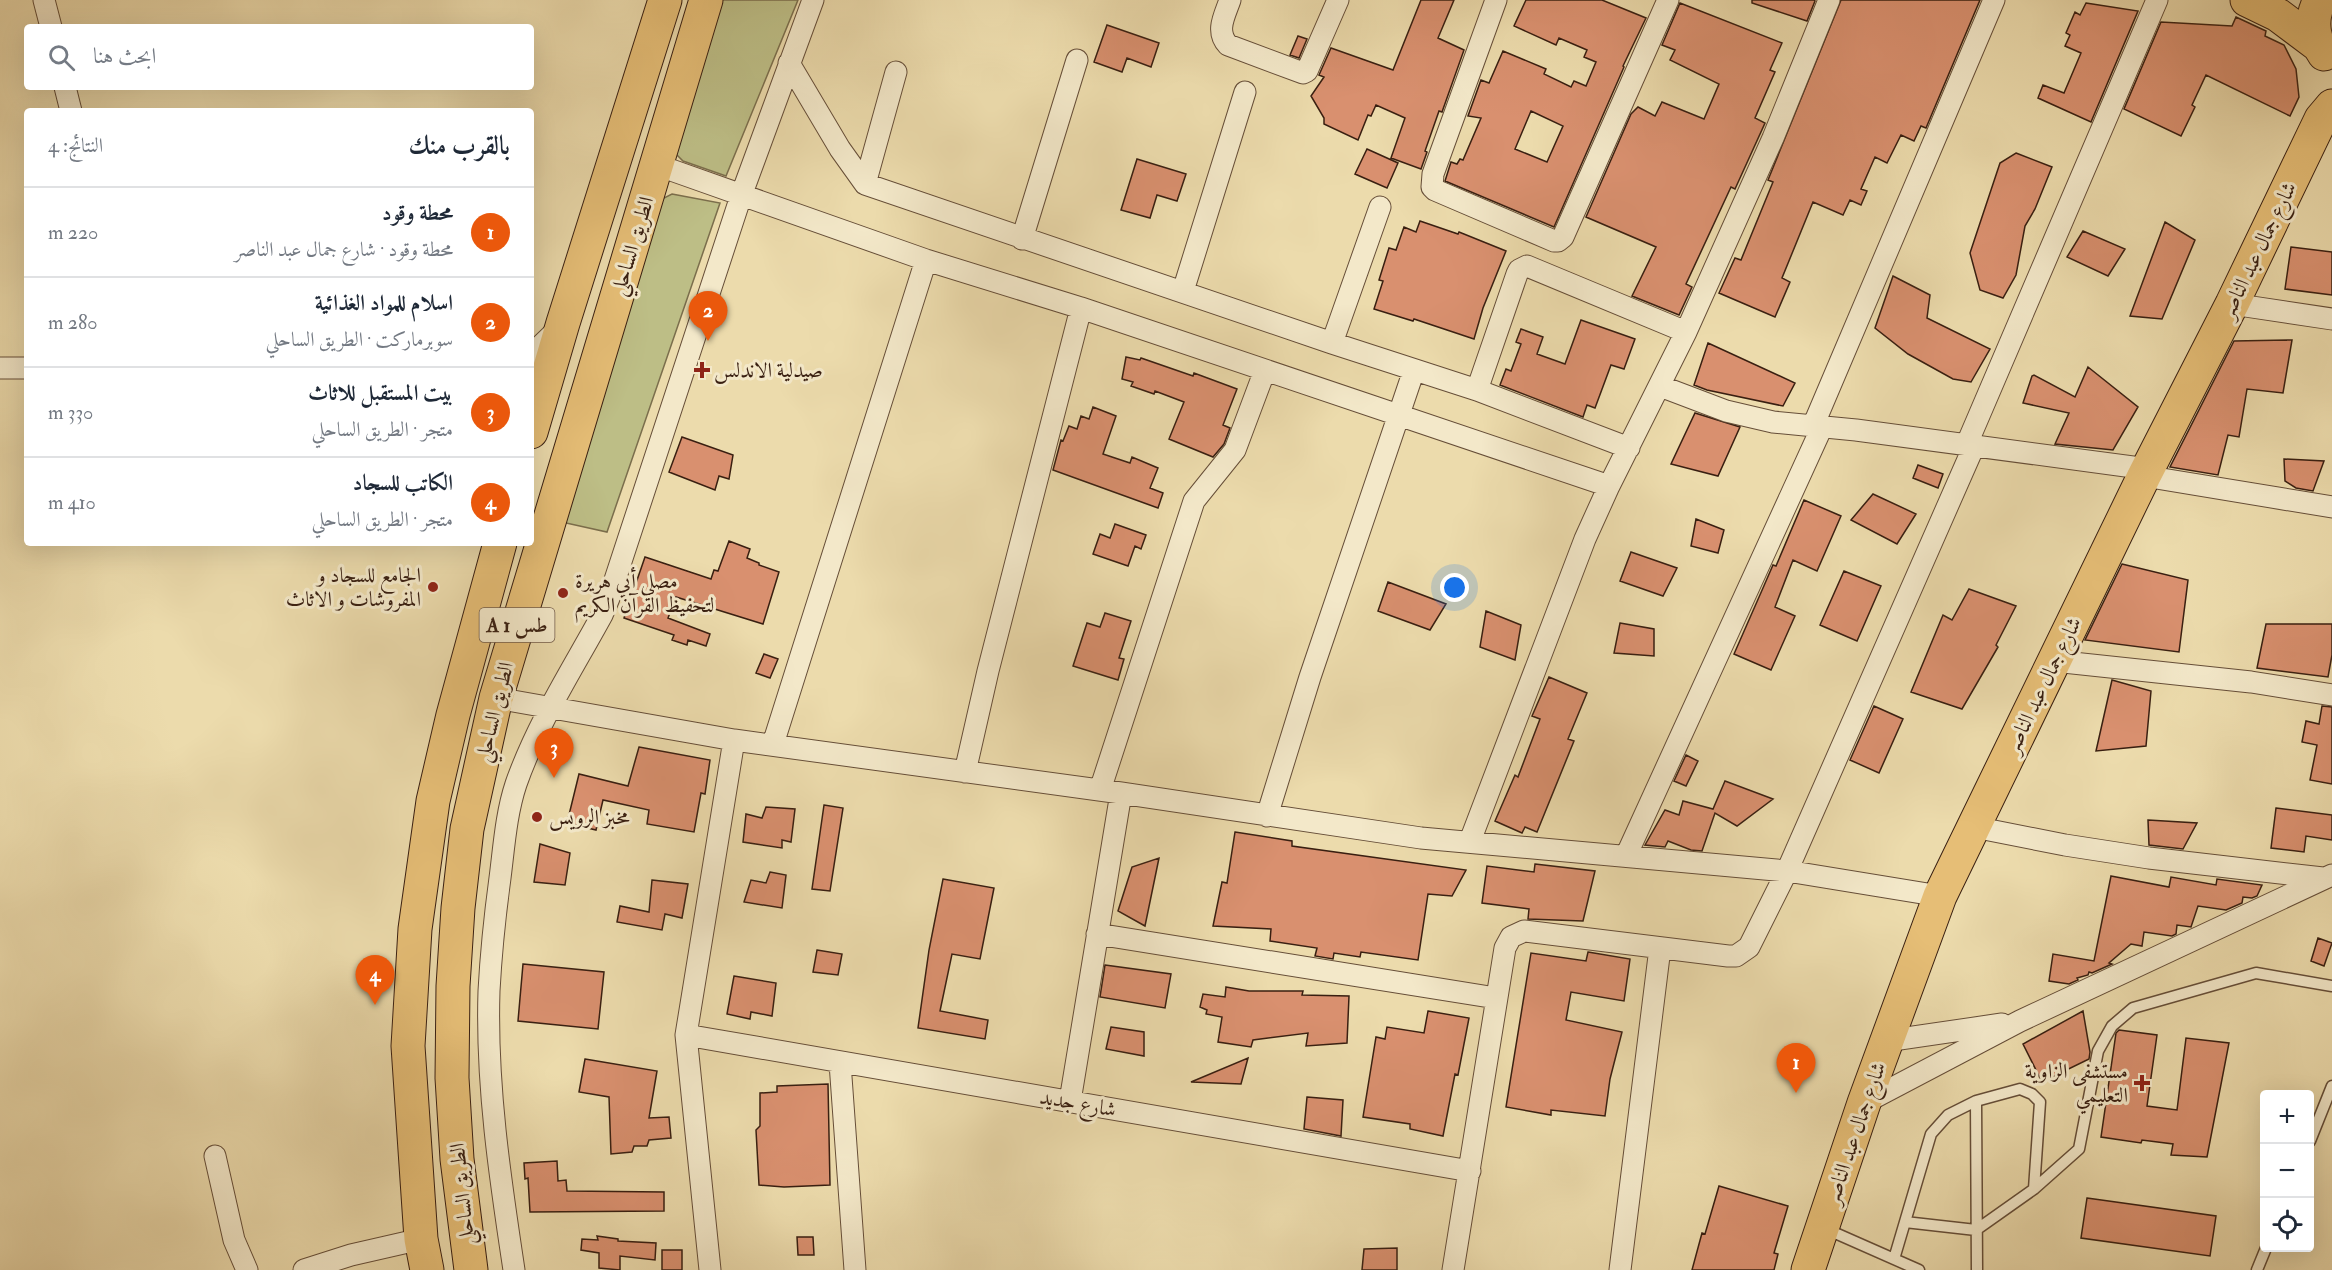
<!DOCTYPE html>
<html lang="ar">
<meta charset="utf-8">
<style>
body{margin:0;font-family:"IM FELL Double Pica",Amiri,serif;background:#f6f6f7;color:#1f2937;direction:rtl}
.controls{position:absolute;right:18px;bottom:18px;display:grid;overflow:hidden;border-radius:6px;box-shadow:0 6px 24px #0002}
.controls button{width:54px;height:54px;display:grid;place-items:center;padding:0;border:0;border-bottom:2px solid #e0e1e3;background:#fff;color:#1f2937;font:30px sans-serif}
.you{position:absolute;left:1455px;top:588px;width:21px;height:21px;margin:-15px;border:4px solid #fff;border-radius:50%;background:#1a73e8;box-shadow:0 0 0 9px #1a73e833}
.badge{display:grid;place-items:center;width:39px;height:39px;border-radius:50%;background:#ea580c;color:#fff;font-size:20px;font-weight:700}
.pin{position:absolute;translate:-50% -50px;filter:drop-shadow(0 2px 3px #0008)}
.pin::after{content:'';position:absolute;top:32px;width:21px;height:18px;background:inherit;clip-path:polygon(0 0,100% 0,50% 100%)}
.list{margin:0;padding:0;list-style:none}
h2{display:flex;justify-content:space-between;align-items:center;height:78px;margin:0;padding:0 24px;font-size:26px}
h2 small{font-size:20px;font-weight:400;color:#747a83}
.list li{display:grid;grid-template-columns:39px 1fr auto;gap:18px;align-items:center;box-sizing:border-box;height:90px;padding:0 24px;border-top:2px solid #e0e1e3}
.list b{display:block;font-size:22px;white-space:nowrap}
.list p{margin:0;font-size:20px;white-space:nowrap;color:#747a83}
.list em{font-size:20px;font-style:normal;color:#747a83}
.icon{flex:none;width:33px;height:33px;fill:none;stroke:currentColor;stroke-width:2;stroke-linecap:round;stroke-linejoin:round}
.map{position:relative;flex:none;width:2332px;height:1270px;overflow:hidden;direction:ltr}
.search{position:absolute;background:#fff;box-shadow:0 6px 24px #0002;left:24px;top:24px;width:510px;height:66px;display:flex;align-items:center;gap:15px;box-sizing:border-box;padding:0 21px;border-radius:6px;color:#747a83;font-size:22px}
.panel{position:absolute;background:#fff;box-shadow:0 6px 24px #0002;left:24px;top:108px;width:510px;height:438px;border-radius:6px;direction:rtl}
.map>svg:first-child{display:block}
</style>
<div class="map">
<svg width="2332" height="1270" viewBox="0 0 2332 1270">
<rect width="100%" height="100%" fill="#ecdbac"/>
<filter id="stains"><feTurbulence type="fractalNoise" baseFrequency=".00333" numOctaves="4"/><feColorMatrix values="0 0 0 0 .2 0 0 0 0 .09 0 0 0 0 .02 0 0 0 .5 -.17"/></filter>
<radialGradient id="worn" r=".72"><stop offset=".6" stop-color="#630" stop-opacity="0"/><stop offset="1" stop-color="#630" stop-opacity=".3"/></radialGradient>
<!-- green -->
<path fill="#bdbe86" stroke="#7b6e4c" stroke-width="1.5" d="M715,0H798L726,176L683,161L673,151Z
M672,194L720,203L607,532L557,521L662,199Z"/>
<!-- building -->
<path fill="#d9906f" stroke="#391f11" stroke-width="1.5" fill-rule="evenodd" d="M1421,0H1454L1438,38L1464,50L1442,112L1439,111L1425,151L1427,152L1421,169L1391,158L1405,118L1376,105L1371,116L1368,115L1358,140L1324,124V118L1311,96L1324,77L1319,75L1331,48L1393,70Z
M1526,0H1602L1646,18L1623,66L1624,67L1554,227L1445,181L1451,162L1457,164L1460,159L1463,160L1481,118L1468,116L1481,80L1489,83L1503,51L1546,69L1544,74L1571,87L1574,81L1586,86L1596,62L1584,57L1587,50L1559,38L1556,45L1514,26ZM1531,111L1563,126L1547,162L1515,149Z
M1752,0H1814L1815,1L1807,21L1752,3Z
M1841,0H1980L1926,128L1921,126L1914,141L1901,135L1887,163L1875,157L1861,189L1867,191L1861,205L1850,200L1843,215L1813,202L1782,278L1790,282L1775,317L1719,293L1735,258L1741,260L1773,182L1768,180Z
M1680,3L1782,43L1770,70L1775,72L1755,118L1765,123L1735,189L1731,187L1686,284L1692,287L1679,315L1632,296L1656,247L1586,217L1631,114L1638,107L1655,116L1662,102L1704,119L1719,84L1670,60L1675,50L1662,45Z
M2086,3L2138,11L2091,122L2038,98L2043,85L2064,93L2081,53L2065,46L2070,35L2066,33L2075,12L2080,15Z
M2236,17L2266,31L2265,36L2284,45L2296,69L2299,97L2290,116L2206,75L2192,105L2195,107L2181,136L2124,109L2161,22L2232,26Z
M1107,25L1159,43L1151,67L1127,58L1122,72L1094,62Z
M1298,36L1307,39L1299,58L1290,55Z
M1367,149L1398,163L1387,188L1355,174Z
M2016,153L2052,167L2035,209L2025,226L2016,275L2003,298L1980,290L1970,253L2000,163Z
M1137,159L1186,174L1177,201L1157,195L1150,218L1121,210Z
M1420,221L1458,234L1459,232L1506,251L1483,308L1474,339L1414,319L1413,321L1374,309L1383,281L1379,280L1389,248L1396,250L1404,227L1416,232Z
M2165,222L2195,240L2162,319L2130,316Z
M2083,231L2125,249L2108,276L2067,257Z
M2291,247L2332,252V295L2285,289Z
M1893,276L1930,295L1927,318L1990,349L1971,382L1953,379L1908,354L1875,328Z
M1581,320L1635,339L1624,369L1611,365L1595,408L1587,405L1583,417L1500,385L1506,369L1511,371L1521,344L1516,342L1521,329L1543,337L1537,354L1565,364Z
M2292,340L2283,393L2247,389L2239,437L2228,435L2218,475L2170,467L2234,341Z
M1708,343L1795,383L1783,406L1707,390L1694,385Z
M1126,357L1140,360L1141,358L1193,376L1194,373L1237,389L1223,425L1230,428L1224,444L1213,457L1169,439L1184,402L1155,391L1154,394L1131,386L1133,382L1122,379Z
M2088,367L2138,407L2113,450L2055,444L2069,413L2023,403L2032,376L2034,375L2075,397Z
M1093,407L1116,416L1103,454L1130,463L1132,457L1158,468L1150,488L1163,493L1158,508L1053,470L1061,440L1063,441L1069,426L1077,429L1081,416L1089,419Z
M1695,413L1740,427L1718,476L1671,464Z
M682,437L733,455L729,479L719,476L715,490L669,472Z
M2284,459L2324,461L2313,491L2296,488L2285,481Z
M1918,465L1943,474L1938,488L1913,478Z
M1873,494L1916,514L1897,544L1851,520Z
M1804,500L1841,516L1817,571L1793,560L1775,607L1795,616L1771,670L1734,654L1763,588L1773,565L1776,566Z
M1696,519L1724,530L1718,553L1691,546Z
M1115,524L1146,535L1141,549L1135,546L1128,566L1093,554L1100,534L1110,538Z
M729,541L750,549L747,558L759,563V565L779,572L763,624L676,597L668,618L710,634L706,646L688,640L687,645L672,640L674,635L624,618L645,557L711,579L714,570L718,571Z
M1631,552L1677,568L1663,596L1620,581Z
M2122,564L2188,580L2179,652L2085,640Z
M1844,571L1881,586L1857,641L1820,625Z
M1388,582L1446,604L1430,630L1378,611Z
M1969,589L2016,606L1996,645L1998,647L1962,709L1911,692L1943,615L1952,620Z
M1486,611L1521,625L1515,660L1480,647Z
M1105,613L1131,621L1119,658L1124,659L1118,680L1073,666L1087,623L1100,627Z
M1620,623L1654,629V656L1614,653Z
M2266,624H2332V655L2328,677L2257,668Z
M764,654L778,659L770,678L756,673Z
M1549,677L1587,693L1568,739L1574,741L1537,832L1525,827L1522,833L1495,821L1515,775L1518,777L1540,719L1532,716Z
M2112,680L2151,691L2146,746L2096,751Z
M1874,706L1903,719L1879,773L1850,760Z
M2322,706L2332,707V784L2310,780L2317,745L2302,742L2306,721L2319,724Z
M639,747L710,760L705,794L701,793L694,832L647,824L649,810L603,800L596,830L567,823L579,774L628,786Z
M1686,755L1698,761L1686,786L1674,781Z
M1725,781L1773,799L1737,826L1715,813L1702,851L1691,850L1668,841L1665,847L1645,845L1665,810L1679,815L1683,801L1713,809Z
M824,805L843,808L830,891L812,889Z
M766,807L795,809L791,842L782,840V848L743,842L746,814L762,818Z
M2276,808L2332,815V840L2306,836L2304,852L2271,848Z
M2148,820L2197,823L2183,849L2149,845Z
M1235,832L1292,841V846L1466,870L1452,896L1428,894L1418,960L1361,952L1360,957L1334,953L1333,959L1315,956L1317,948L1270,941L1271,929L1213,926L1222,882L1227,883Z
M540,844L570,853L565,885L534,882Z
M1159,858L1145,926L1118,911L1132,867Z
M1535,864L1595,871L1583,921L1528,919L1529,909L1482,903L1487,866L1534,872Z
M770,872L786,875L782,908L744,902L751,880L766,883Z
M2111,876L2169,887L2171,877L2216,885L2217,879L2262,885L2257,896L2252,898L2243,897L2242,903L2226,910L2198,906L2191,927L2177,925L2176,934L2172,936L2144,932L2142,946L2131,944L2109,963L2112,964L2092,973L2089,972L2088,975L2077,978L2078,980L2069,984L2049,981L2053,954L2094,961Z
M943,879L994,888L980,959L952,954L940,1011L988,1020L985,1039L918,1028L929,950Z
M652,880L688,884L682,918L665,914L662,930L617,922L620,906L649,912Z
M2318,938L2332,943L2324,966L2311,961Z
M817,950L842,954L838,975L813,972Z
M1588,952L1630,959L1624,1001L1571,992L1566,1020L1622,1032L1610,1079L1605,1116L1551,1110V1115L1506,1107L1531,953L1586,961Z
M523,964L604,972L598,1029L518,1021Z
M1105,965L1171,974L1165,1008L1100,997Z
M734,976L776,983L772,1016L751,1012L750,1019L727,1014Z
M1226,987L1249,991H1303L1302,995L1349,996L1347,1043L1306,1046L1308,1033L1253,1040L1251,1047L1218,1042L1222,1017L1206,1014L1207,1010L1200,1007L1203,994L1225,997Z
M1428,1011L1469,1018L1458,1075L1455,1074L1443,1136L1410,1129V1124L1363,1117L1376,1037L1385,1039L1387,1027L1424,1033Z
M2083,1011L2090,1052L2089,1059L2042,1082L2023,1044Z
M1111,1027L1144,1032V1056L1106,1049Z
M2119,1030L2157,1035L2147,1106L2177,1110L2186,1038L2229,1043L2207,1157L2171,1155L2173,1144L2142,1140L2141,1143L2101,1137L2116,1033Z
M1248,1058L1241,1084L1191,1082Z
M585,1059L657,1071L649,1118L669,1117L671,1138L649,1140L647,1146H634L632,1152L611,1154L609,1097L579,1092Z
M828,1084L830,1185L784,1187L759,1185L756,1130L760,1126V1093L777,1092V1086Z
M1307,1097L1343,1100L1341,1136L1304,1129Z
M557,1161L558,1181L566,1180L567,1191L664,1192V1211L530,1212L528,1178L525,1179L524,1163Z
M1719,1186L1788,1206L1774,1253L1778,1254L1774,1270H1692L1702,1233L1705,1234Z
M2087,1198L2216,1216L2210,1256L2081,1238Z
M597,1236L618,1239V1241L656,1243L655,1260L620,1256V1270L599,1268V1253L581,1250L582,1239L598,1240Z
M797,1237H813L814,1255H798Z
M1397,1248V1270H1362L1364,1249Z
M662,1250H682V1270H662Z"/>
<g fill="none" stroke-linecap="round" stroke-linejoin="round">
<!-- lane casing -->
<g stroke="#664e38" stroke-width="13">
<path id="lane" d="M1976,1101L1977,1270
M2310,1141L2332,1086
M1905,1222L1976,1230L2034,1189L2079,1149L2098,1051L2112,1026L2133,1008L2256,973L2332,986
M1826,1229L1919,1270
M1894,1259L1931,1134L1948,1115L1976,1101L2020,1089L2032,1094L2040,1102L2034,1189
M2257,1270L2266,1248"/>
</g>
<!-- street casing -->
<g stroke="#664e38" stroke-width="23">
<path id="street" d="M44,0L51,27
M1230,0C1225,15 1215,31 1228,45L1303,73L1307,71L1338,0
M1496,0L1433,174L1432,187L1435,190L1554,241H1558L1563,237L1668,0
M789,63L840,149L865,184L1332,343L1477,390L1629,448
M65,87L71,111
M657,165L926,260L1081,308L1609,486
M865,184L896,72
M1022,239L1077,60
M1183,291L1245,92
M2232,304L2332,319
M1332,343L1380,207
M531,355L559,328
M0,368H27
M1660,386L1726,411L1773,422L1856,430L2148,469
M1477,390L1517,274L1519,270L1527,266L1686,332
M1813,426L1994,0
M1966,446L2157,0
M2144,476L2332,507
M2054,661L2251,682L2332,695
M496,698L734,740L1121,793L1421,838L1787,871L1940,896
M773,744L926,260
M965,772L988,671L1081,308
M1100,790L1194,501L1235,450L1265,370
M1267,816L1310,677L1414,370
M1974,827L2065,845L2149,858L2323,878
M1470,841L1585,539L1609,486L1686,332L1773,138L1829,0
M1626,856L1822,427
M1097,934L1496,998
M686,1035L1470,1171
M1886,1041L2002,1024
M840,1063L855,1270
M1070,1101L1121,793
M1864,1103L2020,1021L2332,875
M215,1156L234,1240L247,1270
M304,1270L351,1255L421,1239
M514,1270C500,1178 486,1084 489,991C491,953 495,915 500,878C504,847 506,814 516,784C537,724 572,670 602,615L609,598L741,196L813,0
M710,1270L686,1035L734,740
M1453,1270L1505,948L1511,937L1524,931L1728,956H1736L1749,947L1787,871L1974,446
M1620,1270L1660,948"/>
</g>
<!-- primary casing -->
<g stroke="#391f11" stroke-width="35">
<path id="primary" d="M2247,0L2278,15L2318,45
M2320,0C2310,19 2312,37 2324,54
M1808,1270L1864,1103L1940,896L2144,476L2232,304L2321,119L2332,106"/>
</g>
<!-- highway casing -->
<g stroke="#391f11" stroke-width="35">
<path id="highway" d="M531,432L563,323L665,0
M427,1270L421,1239L408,1046L415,929L433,801L453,715L500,543
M471,1270L457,1159L452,1078L453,986L458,908L467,829L496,698L706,0"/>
</g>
<!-- lane -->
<use href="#lane" stroke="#f3e8c9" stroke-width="10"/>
<!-- street -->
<use href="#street" stroke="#f3e8c9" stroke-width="21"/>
<!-- primary -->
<use href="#primary" stroke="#e6be76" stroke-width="33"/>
<!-- highway -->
<use href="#highway" stroke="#e6be76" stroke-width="33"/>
</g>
<!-- markers -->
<g fill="#8f2418" stroke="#f3e8c9" stroke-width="2">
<path d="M699 361h6v6h6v6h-6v6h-6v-6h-6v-6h6z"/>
<circle cx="433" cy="587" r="6"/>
<circle cx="563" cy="593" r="6"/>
<circle cx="537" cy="817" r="6"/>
<path d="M2139 1074h6v6h6v6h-6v6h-6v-6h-6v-6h6z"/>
</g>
<g text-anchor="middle" stroke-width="6" stroke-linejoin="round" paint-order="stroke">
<!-- shield labels -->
<rect fill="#f3e8c9" stroke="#715b48" stroke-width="1.5" x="479.5" y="608" width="75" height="34" rx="4.5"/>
<g font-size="20" font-weight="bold" fill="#391f11">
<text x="517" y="632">A 1 طس</text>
</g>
<!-- street labels -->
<g font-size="21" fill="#391f11" stroke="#f3e8c9">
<text transform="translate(632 246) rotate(-73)" y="7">الطريق الساحلي</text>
<text transform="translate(2258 250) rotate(-64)" y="7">شارع جمال عبد الناصر</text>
<text transform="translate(2043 685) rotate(-64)" y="7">شارع جمال عبد الناصر</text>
<text transform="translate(494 712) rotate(-76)" y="7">الطريق الساحلي</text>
<text transform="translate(1078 1103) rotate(10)" y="7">شارع جديد</text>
<text transform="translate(1855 1133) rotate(-71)" y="7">شارع جمال عبد الناصر</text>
<text transform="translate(462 1194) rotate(-96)" y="7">الطريق الساحلي</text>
</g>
<!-- poi labels -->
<g font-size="21" fill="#391f11" stroke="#f3e8c9" text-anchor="start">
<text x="714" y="377">صيدلية الاندلس</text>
<text x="421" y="582" text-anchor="end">الجامع للسجاد و<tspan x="421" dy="24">المفروشات و الاثاث</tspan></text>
<text x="575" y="588">مصلى أبي هريرة<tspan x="575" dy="24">لتحفيظ القرآن الكريم</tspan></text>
<text x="549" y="824">مخبز الرويس</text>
<text x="2128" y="1078" text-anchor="end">مستشفى الزاوية<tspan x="2128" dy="24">التعليمي</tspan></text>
</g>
</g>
<rect width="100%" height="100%" filter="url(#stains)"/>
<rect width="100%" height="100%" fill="url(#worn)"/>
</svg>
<div class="controls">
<button>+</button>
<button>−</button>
<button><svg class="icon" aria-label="locate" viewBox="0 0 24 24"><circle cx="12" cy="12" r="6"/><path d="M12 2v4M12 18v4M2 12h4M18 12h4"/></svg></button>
</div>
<div class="you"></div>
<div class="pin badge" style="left:1796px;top:1093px">1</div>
<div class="pin badge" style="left:708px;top:341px">2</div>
<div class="pin badge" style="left:554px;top:778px">3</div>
<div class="pin badge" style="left:375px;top:1005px">4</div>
<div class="search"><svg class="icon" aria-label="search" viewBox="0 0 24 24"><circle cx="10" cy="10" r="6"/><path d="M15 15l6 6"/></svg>ابحث هنا</div>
<section class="panel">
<h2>بالقرب منك<small>النتائج: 4</small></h2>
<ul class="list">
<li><span class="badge">1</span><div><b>محطة وقود</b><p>محطة وقود · شارع جمال عبد الناصر</p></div><em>220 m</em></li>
<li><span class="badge">2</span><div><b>اسلام للمواد الغذائية</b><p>سوبرماركت · الطريق الساحلي</p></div><em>280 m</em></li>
<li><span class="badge">3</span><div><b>بيت المستقبل للاثاث</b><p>متجر · الطريق الساحلي</p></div><em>330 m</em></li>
<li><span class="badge">4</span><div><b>الكاتب للسجاد</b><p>متجر · الطريق الساحلي</p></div><em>410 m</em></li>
</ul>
</section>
</div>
